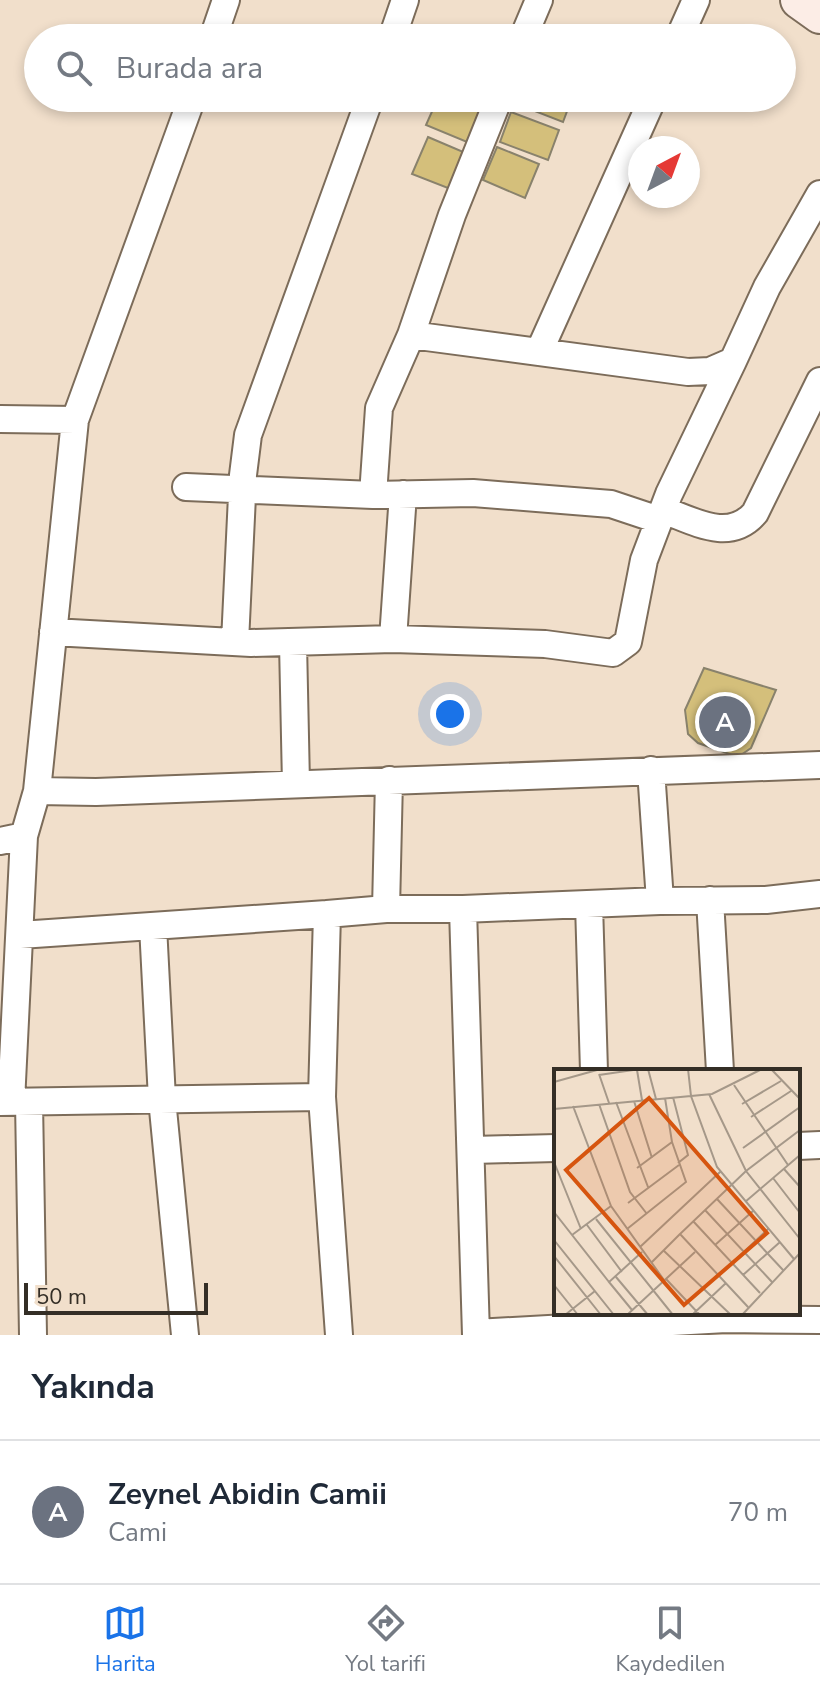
<!DOCTYPE html>
<html lang="tr">
<meta charset="utf-8">
<style>
body{margin:0;font-family:"Nunito Sans",sans-serif;background:#f6f6f7;color:#1f2937}
.compass{position:absolute;left:628px;top:136px;width:72px;height:72px;border-radius:50%;background:#fff;box-shadow:0 4px 12px #0003;rotate:41deg}
.scale{position:absolute;left:24px;bottom:20px;width:184px;box-sizing:border-box;padding-left:8px;border:4px solid #342e26;border-top:0;font-size:22px;line-height:28px;white-space:nowrap;color:#342e26;-webkit-text-stroke:6px #f1dfcb;paint-order:stroke}
.you{position:absolute;left:450px;top:714px;width:28px;height:28px;margin:-20px;border:6px solid #fff;border-radius:50%;background:#1a73e8;box-shadow:0 0 0 12px #1a73e833}
.badge{display:grid;place-items:center;width:52px;height:52px;border-radius:50%;background:#1a73e8;color:#fff;font-size:26px;font-weight:700}
.pin{position:absolute;translate:-50% -50%;border:4px solid #fff;box-shadow:0 2px 8px #0006}
.list{margin:0;padding:0;list-style:none}
h2{display:flex;justify-content:space-between;align-items:center;height:104px;margin:0;padding:0 32px;font-size:34px}
h2 small{font-size:26px;font-weight:400;color:#747a83}
.list li{display:grid;grid-template-columns:52px 1fr auto;gap:24px;align-items:center;box-sizing:border-box;height:144px;padding:0 32px;border-top:2px solid #e0e1e3}
.list b{display:block;font-size:30px;white-space:nowrap}
.list p{margin:0;font-size:26px;white-space:nowrap;color:#747a83}
.list em{font-size:26px;font-style:normal;color:#747a83}
.icon{flex:none;width:44px;height:44px;fill:none;stroke:currentColor;stroke-width:2;stroke-linecap:round;stroke-linejoin:round}
.map{position:relative;flex:none;width:820px;height:1335px;overflow:hidden}
.search{position:absolute;background:#fff;box-shadow:0 4px 12px #0003;left:24px;right:24px;top:24px;height:88px;display:flex;align-items:center;gap:20px;box-sizing:border-box;padding:0 28px;border-radius:44px;color:#747a83;font-size:30px}
.sheet{height:248px;background:#fff}
nav{display:flex;justify-content:space-around;align-items:center;box-sizing:border-box;height:112px;border-top:2px solid #e0e1e3;background:#fff;font-size:22px;color:#747a83}
nav a{display:grid;justify-items:center;gap:4px}
nav .on{color:#1a73e8}
.map>svg:first-child{display:block}
</style>
<div class="map">
<svg width="820" height="1335" viewBox="0 0 820 1335">
<rect width="100%" height="100%" fill="#f1dfcb"/>
<!-- building -->
<path fill="#d4bf7b" stroke="#89826c" stroke-width="2" d="M438,98H465L483,105L467,142L426,125Z
M516,98H572L563,122L514,103Z
M511,112L559,130L548,160L500,142Z
M428,137L468,154L453,190L412,174Z
M497,147L539,164L525,198L483,180Z
M704,668L776,690L751,748L738,757L698,743L688,734L685,710Z"/>
<g fill="none" stroke-linecap="round" stroke-linejoin="round">
<!-- street casing -->
<g stroke="#7c6c5a" stroke-width="30">
<path id="street" d="M213,38L226,0
M392,38L405,0
M523,38L539,0
M679,38L696,0
M411,335L688,372L710,371L733,361L767,287L820,194
M539,352L653,98
M0,419L75,420
M186,487L373,495L473,493L611,504L659,520
M373,495L379,408L411,335L452,215L499,98
M663,510C694,521 729,543 755,513L820,381
M53,632L251,643L393,639L545,644L613,653L628,642L644,560L669,494L733,361
M393,639L403,494
M235,642L243,475L248,435L370,98
M293,643L296,784
M651,770L660,901
M37,791L96,792L820,765
M0,841L24,836
M710,900L720,1071
M589,904L594,1071
M386,909L389,780
M463,909L476,1335
M153,926L162,1099L185,1335
M20,935L327,914
M0,1102L322,1097
M11,1102L24,836L37,791L75,420L192,98
M29,1102L33,1335
M798,1146L820,1145
M472,1150L556,1148
M476,1333L726,1319L820,1320
M339,1335L322,1097L327,914L386,909H463L660,901L766,900L820,894"/>
</g>
<!-- secondary casing -->
<g stroke="#7c6c5a" stroke-width="40">
<path id="secondary" d="M799,0L820,15"/>
</g>
<!-- street -->
<use href="#street" stroke="#fff" stroke-width="26"/>
<!-- secondary -->
<use href="#secondary" stroke="#fcede6" stroke-width="36"/>
</g>
<!-- overview -->
<g transform="translate(554 1069)">
<rect width="246" height="246" fill="#f1dfcb"/>
<path fill="none" stroke="#a59889" stroke-width="2" d="M94,0L102,30M134,0L137,27L163,98L240,190M217,0L246,30M83,1L88,31M45,5L55,34M45,6L86,0M0,13L43,1M180,16L234,96M155,25L192,102L246,170M119,28L134,86L124,94M80,32L98,89M62,33L94,118M45,35L76,123L93,145M188,35L227,12M19,37L57,137L110,211M0,40L158,25L208,0M197,48L237,22M189,79L246,38M0,93L27,160M83,99L118,73L111,29M230,100L246,118M219,109L246,144M163,130L229,201M191,133L246,86M74,134L125,96M151,141L218,213M0,143L55,213M42,150L119,246M139,152L206,224M33,156L68,203M73,160L132,113L118,73M18,166L57,137M0,171L60,246M161,176L199,142M86,178L166,103M109,181L177,246M0,187L47,246M97,194L126,165M178,194L214,160M189,206L226,173M62,208L94,246M112,210L146,246M0,216L24,246M194,238L126,165L192,102L246,61M78,241L55,213L88,183M11,246L41,222M73,246L141,183M138,246L172,214M188,246L246,184"/>
<path fill="#d6550f" fill-opacity="0.15" stroke="#d6550f" stroke-width="4" d="M95,29L213,164L130,236L12,101Z"/>
<rect width="246" height="246" fill="none" stroke="#342e26" stroke-width="4"/>
</g>
</svg>
<svg class="compass" viewBox="-18 -18 36 36"><path d="M0-13l5 13h-10z" fill="#e53935"/><path d="M0 13l5-13h-10z" fill="#747a83"/></svg>
<div class="scale">50 m</div>
<div class="you"></div>
<div class="pin badge" style="left:725px;top:722px;background:#6b7280">A</div>
<div class="search"><svg class="icon" aria-label="search" viewBox="0 0 24 24"><circle cx="10" cy="10" r="6"/><path d="M15 15l6 6"/></svg>Burada ara</div>
</div>
<section class="sheet">
<h2>Yakında<small></small></h2>
<ul class="list">
<li><span class="badge" style="background:#6b7280">A</span><div><b>Zeynel Abidin Camii</b><p>Cami</p></div><em>70 m</em></li>
</ul>
</section>
<nav>
<a class="on"><svg class="icon" aria-label="map" viewBox="0 0 24 24"><path d="M3 6l6-2 6 2 6-2v14l-6 2-6-2-6 2zM9 4v14M15 6v14"/></svg>Harita</a>
<a><svg class="icon" aria-label="directions" viewBox="0 0 24 24"><path d="M12 3l9 9-9 9-9-9zM9 14v-3h6M13 9l2 2-2 2"/></svg>Yol tarifi</a>
<a><svg class="icon" aria-label="saved" viewBox="0 0 24 24"><path d="M7 4h10v16l-5-4-5 4z"/></svg>Kaydedilen</a>
</nav>
